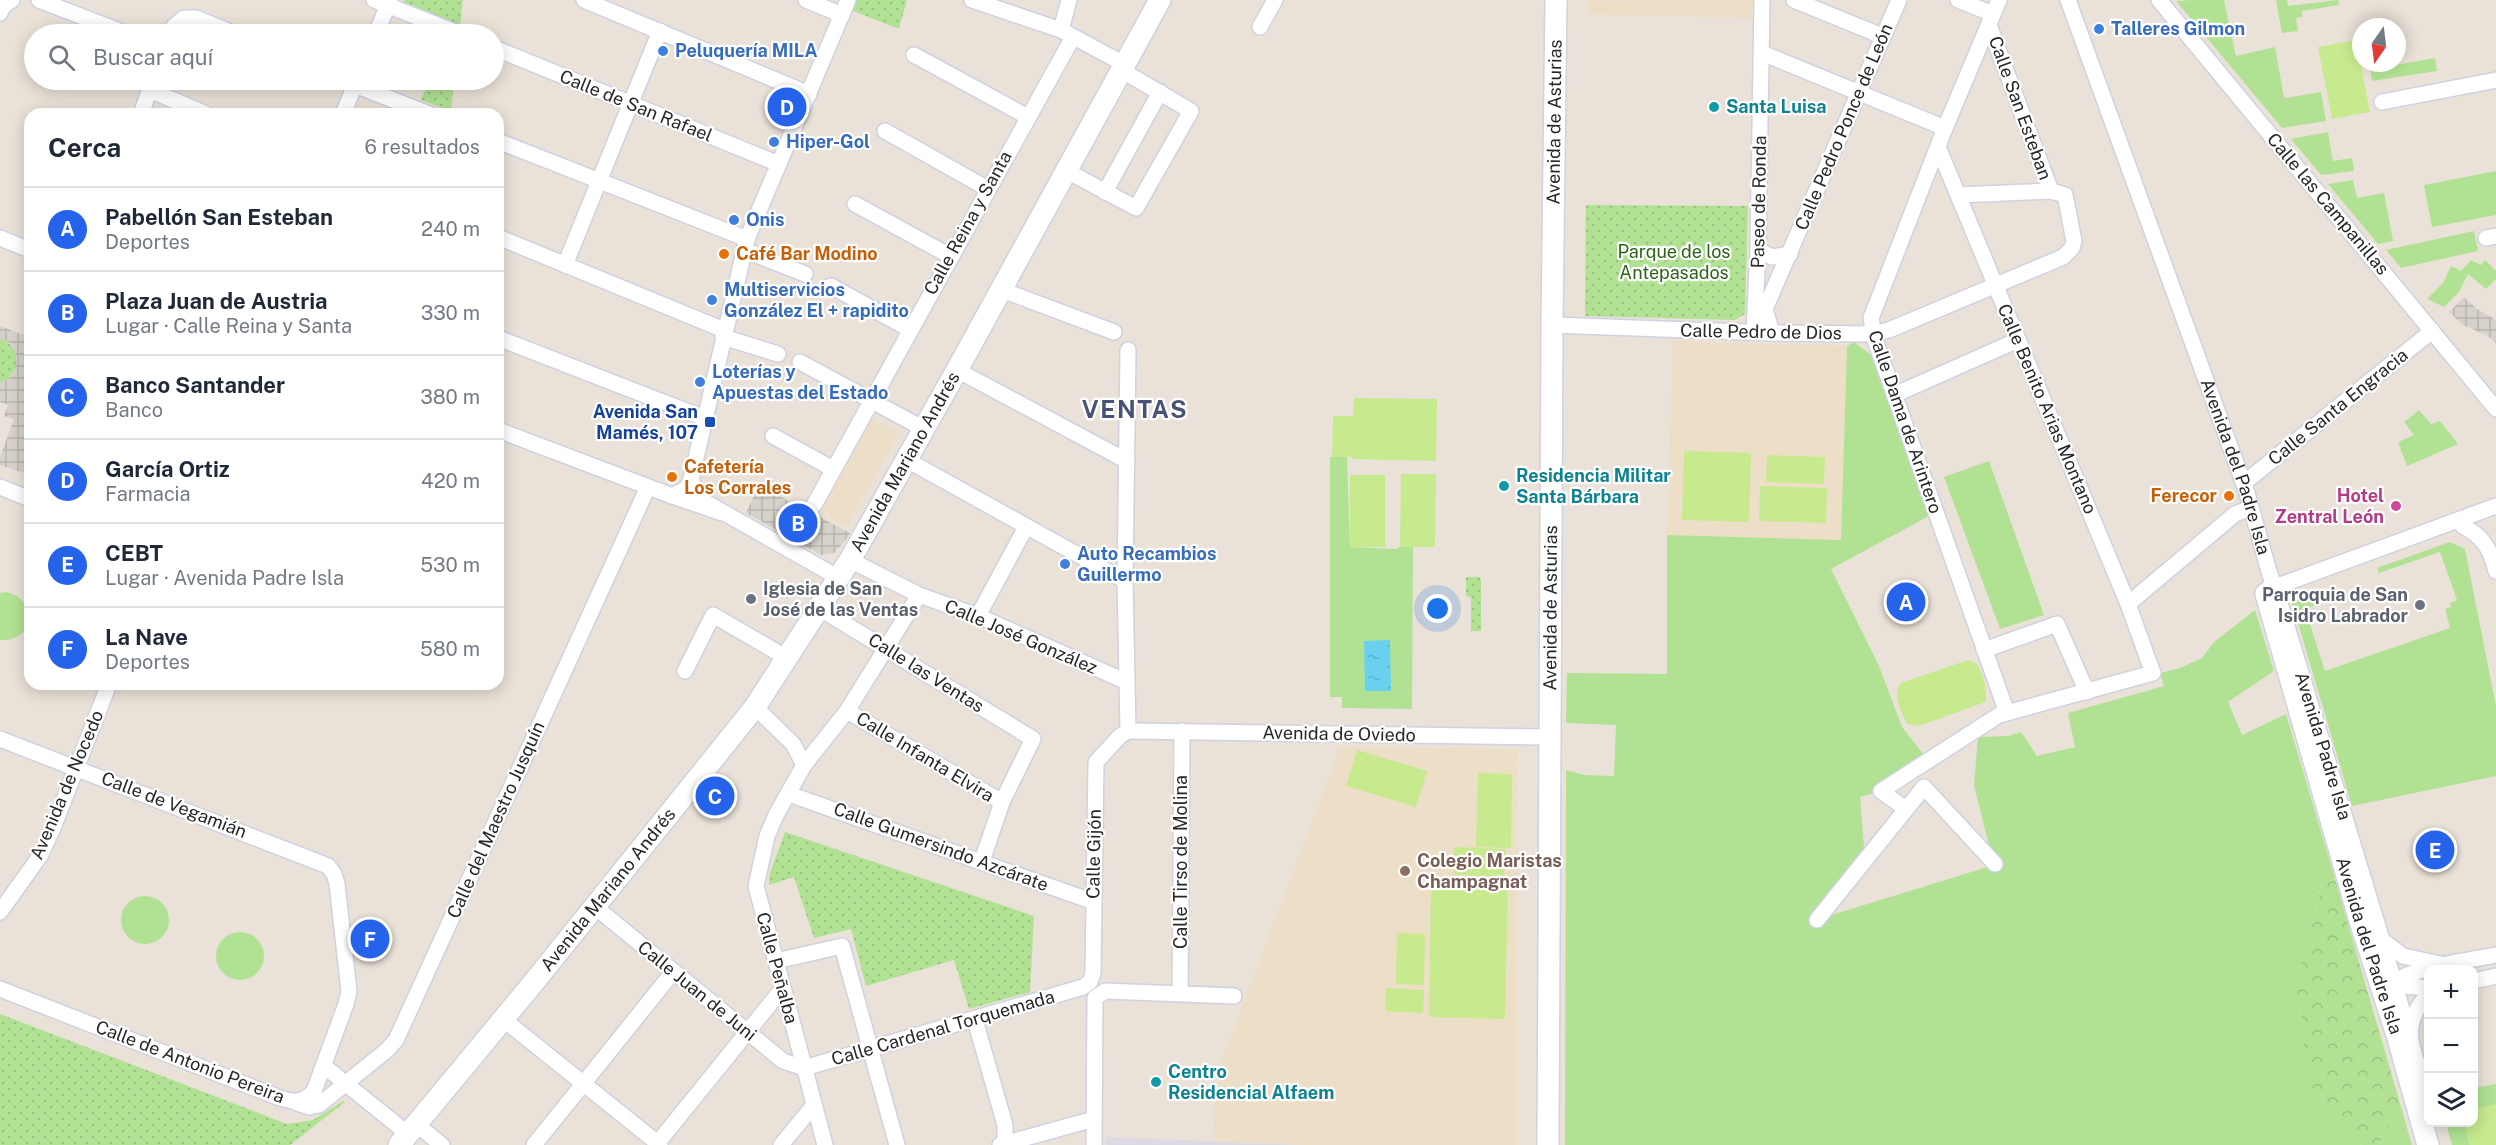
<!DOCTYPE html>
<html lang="es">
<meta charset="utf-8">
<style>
body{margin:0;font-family:"Public Sans",sans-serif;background:#f2f2f3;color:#1f2937}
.controls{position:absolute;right:18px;bottom:18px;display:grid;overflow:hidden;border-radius:12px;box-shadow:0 3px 15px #0003}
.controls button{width:54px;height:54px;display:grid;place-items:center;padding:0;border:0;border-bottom:2px solid #e0e1e3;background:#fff;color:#1f2937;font:30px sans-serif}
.compass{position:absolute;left:2352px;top:18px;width:54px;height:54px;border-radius:50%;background:#fff;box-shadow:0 3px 15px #0003;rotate:194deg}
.you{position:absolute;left:1438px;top:609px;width:21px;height:21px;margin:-15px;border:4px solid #fff;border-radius:50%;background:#1a73e8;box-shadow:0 0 0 9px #1a73e833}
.badge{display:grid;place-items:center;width:39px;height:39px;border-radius:50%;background:#2563eb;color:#fff;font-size:20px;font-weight:700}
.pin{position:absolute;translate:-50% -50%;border:3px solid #fff;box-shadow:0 2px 6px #0006}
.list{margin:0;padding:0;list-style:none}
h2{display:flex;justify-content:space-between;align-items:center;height:78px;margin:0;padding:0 24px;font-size:26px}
h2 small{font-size:20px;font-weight:400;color:#747a83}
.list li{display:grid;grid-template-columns:39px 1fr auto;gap:18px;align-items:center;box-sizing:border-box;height:84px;padding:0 24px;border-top:2px solid #e0e1e3}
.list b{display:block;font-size:22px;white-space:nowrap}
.list p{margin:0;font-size:20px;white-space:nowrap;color:#747a83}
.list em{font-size:20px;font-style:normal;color:#747a83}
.icon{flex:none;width:33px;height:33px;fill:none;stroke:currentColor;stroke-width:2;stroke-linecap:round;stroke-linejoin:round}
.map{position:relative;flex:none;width:2496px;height:1145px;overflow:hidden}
.search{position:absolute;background:#fff;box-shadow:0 3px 15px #0003;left:24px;top:24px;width:480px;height:66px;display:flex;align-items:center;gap:15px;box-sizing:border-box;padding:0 21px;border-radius:33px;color:#747a83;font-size:22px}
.panel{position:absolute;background:#fff;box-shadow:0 3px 15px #0003;left:24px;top:108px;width:480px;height:582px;border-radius:18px}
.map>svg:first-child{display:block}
</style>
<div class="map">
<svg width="2496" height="1145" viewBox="0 0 2496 1145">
<defs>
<pattern id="forest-crowns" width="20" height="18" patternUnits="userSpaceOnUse" patternTransform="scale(1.5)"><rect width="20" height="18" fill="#b1e294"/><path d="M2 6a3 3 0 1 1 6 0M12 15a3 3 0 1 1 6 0" fill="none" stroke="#98c280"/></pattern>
<pattern id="park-dots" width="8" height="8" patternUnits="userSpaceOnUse" patternTransform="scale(1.5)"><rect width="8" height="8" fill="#b1e294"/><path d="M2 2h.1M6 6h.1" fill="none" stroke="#98c280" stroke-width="1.8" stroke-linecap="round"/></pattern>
<pattern id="plaza-grid" width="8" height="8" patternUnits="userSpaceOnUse" patternTransform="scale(1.5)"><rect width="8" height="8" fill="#d6d2cb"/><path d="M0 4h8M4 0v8" fill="none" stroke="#b8b4ae"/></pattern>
<pattern id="water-ripples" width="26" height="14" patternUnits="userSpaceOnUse" patternTransform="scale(1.5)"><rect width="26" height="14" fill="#69d0ef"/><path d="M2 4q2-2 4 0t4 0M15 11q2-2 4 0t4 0" fill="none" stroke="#5bb3cd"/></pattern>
</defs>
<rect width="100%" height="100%" fill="#eae2d8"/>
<!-- industrial -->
<path fill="#dcdae2" d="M1106,1137L1305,1145H1106Z"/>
<!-- education -->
<path fill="#eddfc7" d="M1587,0H1753L1752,18L1587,14Z
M1673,341L1847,346L1841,540L1667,535Z
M870,417L899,433L847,527L819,510Z
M1340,747L1513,749L1518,752L1517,1145H1305L1213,1141L1216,1076Z"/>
<!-- grass -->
<path fill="#b1e294" d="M2191,0H2224L2236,56L2275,47L2284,98L2321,92L2326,121L2282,128L2176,1Z
M2276,0H2287L2288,6L2338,0L2339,5L2302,11V17L2296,18L2298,31L2282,33Z
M2435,58L2437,71L2372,81L2369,63H2383L2384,67Z
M2328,132L2333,161L2352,158L2354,171L2321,175L2291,139Z
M2496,171V215L2432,227L2424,185Z
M2353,180L2357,198L2384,193L2393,241L2378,244L2328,184Z
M2474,231L2478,251L2401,268L2386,250Z
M2471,260L2481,265L2485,260L2496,271V279L2486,289L2468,274L2459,292L2444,307L2427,299L2443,283L2451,266L2461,271Z
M1854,342L1871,355L1929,516L1831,569L1879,666L1902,727L1929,761L1881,791L1860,797L1865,860L1822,918L1994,865L1974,786L1978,737L2008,736L2021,732L2037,756L2075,747L2068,713L2164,686L2160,673L2180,668L2202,658L2214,642L2255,610L2274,671L2228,702L2242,735L2286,714L2335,879L2322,883L2294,993L2304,1026L2305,1061L2339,1130L2362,1145H1565L1566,770L1585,775L1614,776L1616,725L1566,723L1567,673L1667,674V535L1841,540L1847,346Z
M2419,410L2431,424L2440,421L2458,444L2407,466L2398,442L2414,435L2404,422Z
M1330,457H1347L1350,547L1396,549L1400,547H1413L1412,709L1342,708V697H1330Z
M1989,461L2044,615L2000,629L1944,477Z
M2450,542L2465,549L2496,706V776L2352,806L2291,599L2315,591L2319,604L2305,609L2325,671L2450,628L2445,609L2451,607L2450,603L2457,600L2440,552L2379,573L2377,568Z
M6,592C40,599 35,642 0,640V593Z
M121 920a24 24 0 1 1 48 0a24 24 0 1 1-48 0Z
M216 956a24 24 0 1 1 48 0a24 24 0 1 1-48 0Z
M2496,1084V1104L2474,1110V1088Z
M2401,1107L2412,1145H2378Z
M2446,1123H2464L2470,1145H2452Z"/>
<!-- forest -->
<path fill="url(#forest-crowns)" d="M2335,879L2401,1107L2378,1145H2362L2339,1130L2318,1104L2304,1061V1026L2294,993L2322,883Z"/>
<!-- park -->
<path fill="url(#park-dots)" d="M404,0H463L460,25L403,2Z
M855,0H907L899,29L853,11Z
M429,80H454L451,111L421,100Z
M1586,205L1748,206L1745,314L1735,320L1585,316Z
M0,338C22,347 22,374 0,383Z
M1466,577H1480L1481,581V631H1471V597L1466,596Z
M785,832L1034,916L1030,992L969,1009L954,960L866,986L851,929L814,938L794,877L769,885L770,873Z
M0,1014L287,1124L313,1120L343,1101L345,1102L290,1145H0Z"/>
<!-- pitch -->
<path fill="#c7ea8f" d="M2356,40L2370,112L2332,119L2318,47Z
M1354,398L1437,399L1436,461L1353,459L1352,457H1332L1333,416H1353Z
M1684,451L1751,453L1749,522L1682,520Z
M1767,455L1825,457L1824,484L1766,482Z
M1401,474H1436L1435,547H1400Z
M1350,475H1385V547H1350Z
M1760,486L1827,488L1826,523L1759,521Z
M1965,661C1968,661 1971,660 1974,662C1982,666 1989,695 1985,702L1919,726L1907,724C1902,711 1891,695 1901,683Z
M1357,750L1427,771L1416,807L1346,786Z
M1478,773L1512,774L1511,848L1476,847Z
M1454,847L1506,849L1504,877L1453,875Z
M1431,883L1508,884L1505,1019L1429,1017Z
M1397,933L1425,934L1424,985L1396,984Z
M1386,988L1424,990L1423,1013L1385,1011Z
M2496,1104V1145H2470L2464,1123L2474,1122V1110Z"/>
<!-- plaza -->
<path fill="url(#plaza-grid)" d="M2464,297L2477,309L2496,320V343L2488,336L2463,325L2449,312Z
M0,326L30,337V471L24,473L0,465V457L14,419L4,416L8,405L0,402V383L9,378L14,372L17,357L10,343L0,338Z
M759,485L850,533L845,541L834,553L821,555L746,513Z"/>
<!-- water -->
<path fill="url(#water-ripples)" d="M1390,640L1391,691H1365L1364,641Z"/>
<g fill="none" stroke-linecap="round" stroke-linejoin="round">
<!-- minor casing -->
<g stroke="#ced2e1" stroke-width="18">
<g id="minor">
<path d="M39,0L127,34"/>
<path d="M374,0L460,34"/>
<path d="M584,0L809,94"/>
<path d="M806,0L842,15"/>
<path d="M972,0L1061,30L1124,64"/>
<path d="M1794,0L1882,36"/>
<path d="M1958,0L1993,14"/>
<path d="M1999,0L1945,128L1871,318L1875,340L2007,713"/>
<path id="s1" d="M2068,0L2247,493L2270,575L2275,587L2382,940L2403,956L2445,965"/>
<path d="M2159,0L2496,409"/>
<path d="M0,13L4,5L12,0"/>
<path d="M1989,25L2051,191"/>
<path d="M1260,27L1275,0"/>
<path d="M1061,30L1069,0"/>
<path d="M171,34L174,26L184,18H196L235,34"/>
<path d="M376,34L390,0"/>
<path d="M494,48L779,164"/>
<path d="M1762,53L1945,128"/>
<path d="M914,55L1028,117"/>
<path d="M342,80L429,114"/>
<path d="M150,90L206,114"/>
<path d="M2382,102L2496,80"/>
<path d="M141,114L153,80"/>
<path d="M343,114L357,80"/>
<path d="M885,131L988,189"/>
<path d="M498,141L747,239"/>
<path d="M1067,171L1136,208L1191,111L1121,70"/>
<path d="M1105,192L1160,92"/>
<path d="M855,204L950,256"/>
<path d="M498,237L724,330"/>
<path d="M0,238L30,250"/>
<path d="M2486,238L2496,236"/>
<path d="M744,250L805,274"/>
<path d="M1758,250L1772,257L1790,254"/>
<path d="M565,265L660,31"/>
<path d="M831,286L909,329"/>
<path d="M1002,290L1114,332"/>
<path d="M1552,325L1772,333L1873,334L1889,330L2063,257L2072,248L2074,241L2065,195L2051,191L1958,195"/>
<path d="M1754,332L1758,250L1762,0"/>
<path d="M1772,333L1765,309L1899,0"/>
<path d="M723,337L778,354"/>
<path d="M498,338L704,418"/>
<path d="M1128,350L1125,581L1128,731"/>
<path d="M800,362L924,429"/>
<path d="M957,370L1127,461"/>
<path d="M1894,395L2018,340"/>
<path d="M498,430L667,494L722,513"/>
<path d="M773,436L833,469"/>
<path d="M907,460L1125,581"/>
<path d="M691,479L698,496L707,503L839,578"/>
<path d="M2244,483L2432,331"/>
<path d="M0,487L30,499"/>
<path d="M672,496L687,488L691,479L747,239L848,0"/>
<path d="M814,505L1073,37"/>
<path d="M2463,526C2484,537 2490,549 2496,571"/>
<path d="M850,560L919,595L978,616L1127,682"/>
<path d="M2275,587L2496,506"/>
<path d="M2128,604L2235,514L2251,508"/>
<path d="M819,608L1033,739L1002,802L982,861"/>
<path d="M978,616L1026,527"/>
<path d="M1984,650L2057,624L2087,692"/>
<path d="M685,671L713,615L787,658"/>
<path d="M755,707L793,744L804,765L776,815L767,836L756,886L825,1145"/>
<path d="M847,711L1002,802"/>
<path d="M1128,731L1550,737"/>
<path d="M0,739L328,866L334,874L337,884L349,991L346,1004L314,1091C303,1103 295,1103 280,1098L0,989"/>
<path d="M804,765L847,711L919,595"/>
<path d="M789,794L1094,902"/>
<path d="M1906,809L1881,791L1999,715L2153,673L2128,604L1938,147"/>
<path d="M594,906L783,1061L804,1068L1083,987L1090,982L1093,973L1096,762L1120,736L1128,731"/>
<path d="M0,912L40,856L53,828L109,684"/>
<path d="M1817,920L1924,787L1995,864"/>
<path d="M2382,940L2408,1031"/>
<path d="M776,961L842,946L897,1145"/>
<path d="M2391,981L2403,986L2428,988"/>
<path d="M2474,981L2496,976"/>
<path d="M1180,993L1182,731"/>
<path d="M2393,1004L2390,992C2391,989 2392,986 2394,983C2406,969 2475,959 2496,955"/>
<path d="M503,1019L660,1145"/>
<path d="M975,1020L1005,1125V1145"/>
<path d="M324,1066L408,1134"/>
<path d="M297,1103L309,1107L319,1105L387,1050L396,1040L648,487"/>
<path d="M416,1124L442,1145"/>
<path d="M2424,1126C2425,1119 2429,1110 2428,1103C2423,1060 2391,1034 2428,995"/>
<path d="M534,1145L673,972"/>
<path d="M656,1145L783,988"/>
<path d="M781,1145L814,1105"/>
<path d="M1000,1145L1094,1119"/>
<path d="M1094,1145L1095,998L1105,991L1234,996"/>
</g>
</g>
<!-- secondary casing -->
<g stroke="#ced2e1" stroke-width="24">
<g id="secondary">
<path id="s2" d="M2275,587L2266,594L2360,921L2397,1035L2428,1145"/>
<path id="s3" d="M399,1145L534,982L755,707L850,560L957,370L1160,0"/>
<path id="s4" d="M1548,1145L1552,325L1556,0"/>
</g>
</g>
<!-- minor -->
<use href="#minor" stroke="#fff" stroke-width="15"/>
<!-- secondary -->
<use href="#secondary" stroke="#fff" stroke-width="21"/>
</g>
<!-- markers -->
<g fill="#3f7fe0" stroke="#fff" stroke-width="2">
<circle cx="2099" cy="29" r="6"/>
<circle cx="663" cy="51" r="6"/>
<circle cx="774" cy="142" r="6"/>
<circle cx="734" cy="220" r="6"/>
<circle cx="712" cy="300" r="6"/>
<circle cx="700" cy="382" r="6"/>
<circle cx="1065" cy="564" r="6"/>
</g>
<g fill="#0f9aa8" stroke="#fff" stroke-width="2">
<circle cx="1714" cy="107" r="6"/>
<circle cx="1504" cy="486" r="6"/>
<circle cx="1156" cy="1082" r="6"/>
</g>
<g fill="#e8710a" stroke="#fff" stroke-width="2">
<circle cx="724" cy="254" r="6"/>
<circle cx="672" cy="477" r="6"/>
<circle cx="2229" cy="496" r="6"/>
</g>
<rect fill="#1a4fb4" stroke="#fff" stroke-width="2" x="704" y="416" width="12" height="12" rx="3"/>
<circle fill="#d1479c" stroke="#fff" stroke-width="2" cx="2396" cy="506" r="6"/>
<g fill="#6b7280" stroke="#fff" stroke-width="2">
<circle cx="751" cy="599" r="6"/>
<circle cx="2420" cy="605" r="6"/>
</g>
<circle fill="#8d6e63" stroke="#fff" stroke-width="2" cx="1405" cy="871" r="6"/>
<g text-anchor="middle" stroke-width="4.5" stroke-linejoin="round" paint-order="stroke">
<!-- shop labels -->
<g font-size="18" font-weight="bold" fill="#366cbe" stroke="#fff" text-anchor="start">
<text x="2111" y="35">Talleres Gilmon</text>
<text x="675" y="57">Peluquería MILA</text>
<text x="786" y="148">Hiper-Gol</text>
<text x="746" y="226">Onis</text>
<text x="724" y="296">Multiservicios<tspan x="724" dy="21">González El + rapidito</tspan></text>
<text x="712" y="378">Loterías y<tspan x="712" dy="21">Apuestas del Estado</tspan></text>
<text x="1077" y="560">Auto Recambios<tspan x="1077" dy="21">Guillermo</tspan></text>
</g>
<!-- street labels -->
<g font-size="18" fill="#272727" stroke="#fff">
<text transform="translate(636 106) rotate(22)" y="6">Calle de San Rafael</text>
<text transform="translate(2020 108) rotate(70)" y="6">Calle San Esteban</text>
<text dy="6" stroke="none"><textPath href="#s4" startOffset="1023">Avenida de Asturias</textPath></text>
<text transform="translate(1844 127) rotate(-67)" y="6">Calle Pedro Ponce de León</text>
<text transform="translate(1759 202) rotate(-89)" y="6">Paseo de Ronda</text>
<text transform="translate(2328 204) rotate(50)" y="6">Calle las Campanillas</text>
<text transform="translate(968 223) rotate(-61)" y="6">Calle Reina y Santa</text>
<text transform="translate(1761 332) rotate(1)" y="6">Calle Pedro de Dios</text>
<text transform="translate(2338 407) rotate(-39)" y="6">Calle Santa Engracia</text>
<text transform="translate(2047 409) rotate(67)" y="6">Calle Benito Arias Montano</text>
<text transform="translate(1905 422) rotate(71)" y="6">Calle Dama de Arintero</text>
<text dy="6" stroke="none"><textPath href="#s3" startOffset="852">Avenida Mariano Andrés</textPath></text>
<text dy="6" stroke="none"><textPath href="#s1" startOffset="496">Avenida del Padre Isla</textPath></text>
<text dy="6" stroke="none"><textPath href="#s4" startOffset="537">Avenida de Asturias</textPath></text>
<text transform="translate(1021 637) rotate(23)" y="6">Calle José González</text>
<text transform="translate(926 673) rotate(32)" y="6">Calle las Ventas</text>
<text transform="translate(1339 734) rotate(1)" y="6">Avenida de Oviedo</text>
<text transform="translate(2323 746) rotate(73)" y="6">Avenida Padre Isla</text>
<text transform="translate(925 757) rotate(31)" y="6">Calle Infanta Elvira</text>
<text transform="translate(67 785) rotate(-67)" y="6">Avenida de Nocedo</text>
<text transform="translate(174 805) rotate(21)" y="6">Calle de Vegamián</text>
<text transform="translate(496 820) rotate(-66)" y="6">Calle del Maestro Jusquín</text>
<text transform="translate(941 847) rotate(20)" y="6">Calle Gumersindo Azcárate</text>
<text transform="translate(1094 854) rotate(-89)" y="6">Calle Gijón</text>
<text transform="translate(1181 862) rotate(-90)" y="6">Calle Tirso de Molina</text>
<text dy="6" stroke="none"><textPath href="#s3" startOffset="330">Avenida Mariano Andrés</textPath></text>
<text dy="6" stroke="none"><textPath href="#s2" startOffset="378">Avenida del Padre Isla</textPath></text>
<text transform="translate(777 968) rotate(75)" y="6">Calle Peñalba</text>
<text transform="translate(697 991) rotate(39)" y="6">Calle Juan de Juni</text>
<text transform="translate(943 1028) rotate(-16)" y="6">Calle Cardenal Torquemada</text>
<text transform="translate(190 1062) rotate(21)" y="6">Calle de Antonio Pereira</text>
</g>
<!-- culture labels -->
<g font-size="18" font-weight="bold" fill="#0d838f" stroke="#fff" text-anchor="start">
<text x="1726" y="113">Santa Luisa</text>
<text x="1516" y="482">Residencia Militar<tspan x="1516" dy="21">Santa Bárbara</tspan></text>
<text x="1168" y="1078">Centro<tspan x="1168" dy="21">Residencial Alfaem</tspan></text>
</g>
<!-- park labels -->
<g font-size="18" fill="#2b6418" stroke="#fff">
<text x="1674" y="258">Parque de los<tspan x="1674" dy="21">Antepasados</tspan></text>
</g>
<!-- food labels -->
<g font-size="18" font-weight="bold" fill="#c56008" stroke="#fff" text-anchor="start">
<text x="736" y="260">Café Bar Modino</text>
<text x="684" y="473">Cafetería<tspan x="684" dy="21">Los Corrales</tspan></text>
<text x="2217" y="502" text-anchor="end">Ferecor</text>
</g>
<!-- transit labels -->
<g font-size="18" font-weight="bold" fill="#164399" stroke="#fff" text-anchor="end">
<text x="698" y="418">Avenida San<tspan x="698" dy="21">Mamés, 107</tspan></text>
</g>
<!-- hotel labels -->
<g font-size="18" font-weight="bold" fill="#b23c85" stroke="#fff" text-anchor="end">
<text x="2384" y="502">Hotel<tspan x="2384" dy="21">Zentral León</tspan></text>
</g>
<!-- worship labels -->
<g font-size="18" font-weight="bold" fill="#5b616d" stroke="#fff" text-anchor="start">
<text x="763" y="595">Iglesia de San<tspan x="763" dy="21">José de las Ventas</tspan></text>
<text x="2408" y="601" text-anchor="end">Parroquia de San<tspan x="2408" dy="21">Isidro Labrador</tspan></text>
</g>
<!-- education labels -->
<g font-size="18" font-weight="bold" fill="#785e54" stroke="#fff" text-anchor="start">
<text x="1417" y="867">Colegio Maristas<tspan x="1417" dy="21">Champagnat</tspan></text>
</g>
<!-- district labels -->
<g font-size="24" font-weight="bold" letter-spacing="1.5" fill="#485278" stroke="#fff">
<text x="1135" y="418">VENTAS</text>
</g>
</g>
</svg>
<div class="controls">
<button>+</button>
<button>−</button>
<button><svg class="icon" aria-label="layers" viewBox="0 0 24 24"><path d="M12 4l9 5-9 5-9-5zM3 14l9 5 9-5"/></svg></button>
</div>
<svg class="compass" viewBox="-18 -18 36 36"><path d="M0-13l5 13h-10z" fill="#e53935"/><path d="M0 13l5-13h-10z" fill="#747a83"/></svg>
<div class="you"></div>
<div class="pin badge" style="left:1906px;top:602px">A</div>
<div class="pin badge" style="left:798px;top:523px">B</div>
<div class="pin badge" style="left:715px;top:796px">C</div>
<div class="pin badge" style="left:787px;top:107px">D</div>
<div class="pin badge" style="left:2435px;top:850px">E</div>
<div class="pin badge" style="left:370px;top:939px">F</div>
<div class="search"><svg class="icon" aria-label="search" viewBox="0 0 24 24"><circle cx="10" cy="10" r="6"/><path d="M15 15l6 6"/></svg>Buscar aquí</div>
<section class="panel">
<h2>Cerca<small>6 resultados</small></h2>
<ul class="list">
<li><span class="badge">A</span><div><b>Pabellón San Esteban</b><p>Deportes</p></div><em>240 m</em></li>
<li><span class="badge">B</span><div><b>Plaza Juan de Austria</b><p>Lugar · Calle Reina y Santa</p></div><em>330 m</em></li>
<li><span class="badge">C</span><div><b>Banco Santander</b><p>Banco</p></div><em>380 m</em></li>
<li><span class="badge">D</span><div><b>García Ortiz</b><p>Farmacia</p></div><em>420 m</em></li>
<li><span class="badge">E</span><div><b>CEBT</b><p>Lugar · Avenida Padre Isla</p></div><em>530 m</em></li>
<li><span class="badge">F</span><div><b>La Nave</b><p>Deportes</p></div><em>580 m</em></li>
</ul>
</section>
</div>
